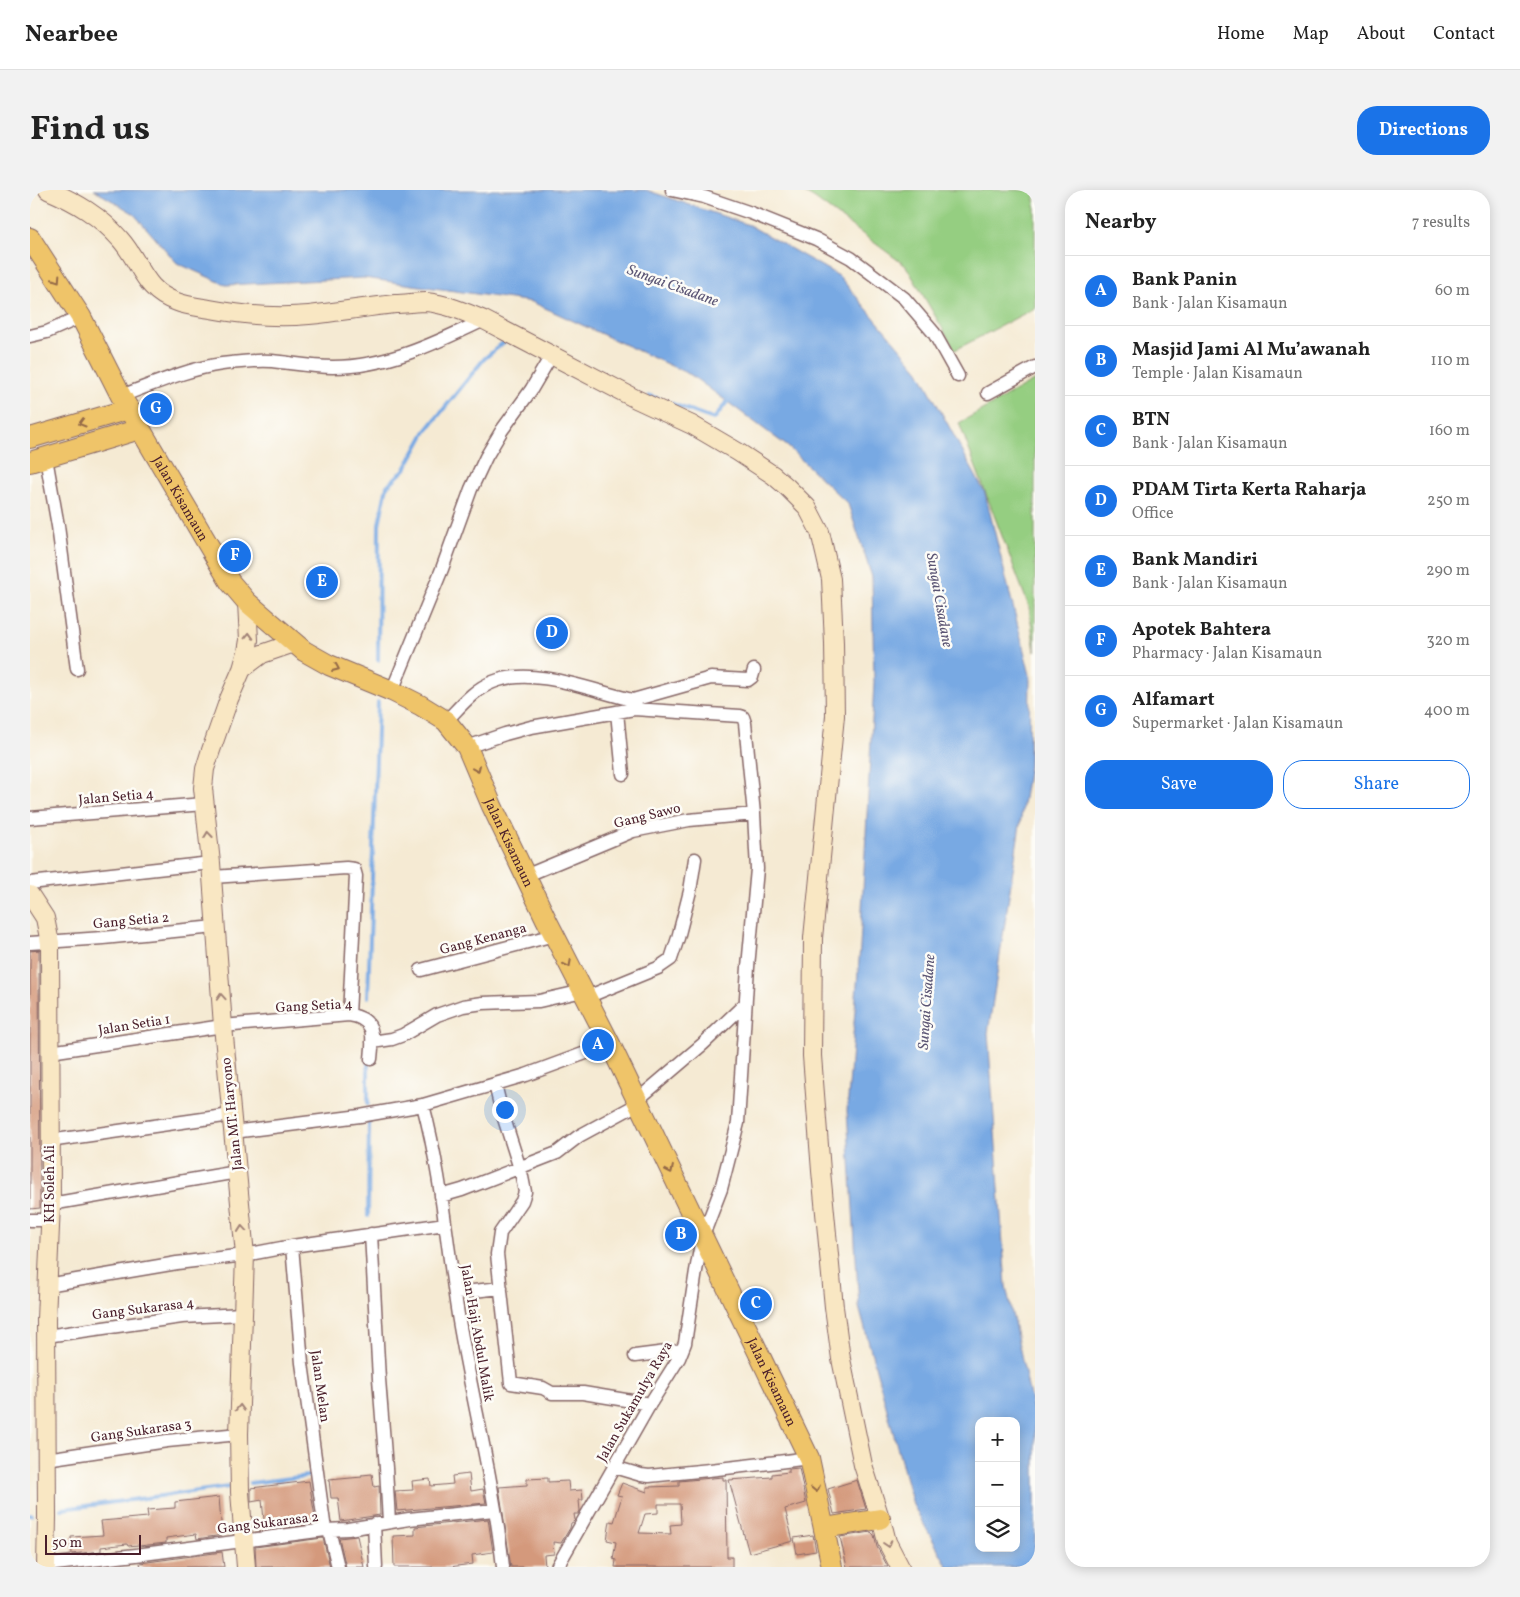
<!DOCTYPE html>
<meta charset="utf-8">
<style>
body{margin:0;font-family:Vollkorn,serif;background:#f2f2f2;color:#222}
.controls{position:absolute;right:15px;bottom:15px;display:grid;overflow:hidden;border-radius:10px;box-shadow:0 2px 12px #0003}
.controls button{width:45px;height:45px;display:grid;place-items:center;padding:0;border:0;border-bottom:1px solid #e0e0e0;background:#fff;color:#222;font:25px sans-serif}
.scale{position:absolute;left:15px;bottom:12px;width:96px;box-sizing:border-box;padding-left:5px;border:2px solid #4a1f2b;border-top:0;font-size:14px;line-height:18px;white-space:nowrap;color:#4a1f2b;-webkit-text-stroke:4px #fdfcf7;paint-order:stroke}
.you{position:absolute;left:474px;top:919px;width:18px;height:18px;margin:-12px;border:4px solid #fff;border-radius:50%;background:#1a73e8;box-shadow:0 0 0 8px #1a73e833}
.badge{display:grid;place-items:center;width:32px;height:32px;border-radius:50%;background:#1a73e8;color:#fff;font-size:16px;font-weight:700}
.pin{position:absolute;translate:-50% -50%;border:2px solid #fff;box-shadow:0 1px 5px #0006}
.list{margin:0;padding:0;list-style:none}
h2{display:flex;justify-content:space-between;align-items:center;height:65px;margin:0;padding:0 20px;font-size:21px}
h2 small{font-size:16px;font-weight:400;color:#767676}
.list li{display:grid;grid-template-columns:32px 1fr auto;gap:15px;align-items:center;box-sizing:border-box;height:70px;padding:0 20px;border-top:1px solid #e0e0e0}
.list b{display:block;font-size:19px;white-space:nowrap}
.list p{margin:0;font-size:16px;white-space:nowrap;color:#767676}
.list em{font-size:16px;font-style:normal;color:#767676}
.actions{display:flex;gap:10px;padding:15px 20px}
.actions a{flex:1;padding:11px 0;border:1px solid #1a73e8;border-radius:20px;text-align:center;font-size:18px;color:#1a73e8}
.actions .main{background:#1a73e8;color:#fff}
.icon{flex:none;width:28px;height:28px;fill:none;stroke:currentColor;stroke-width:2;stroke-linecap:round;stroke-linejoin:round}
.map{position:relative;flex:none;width:1005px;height:1377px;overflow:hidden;border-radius:20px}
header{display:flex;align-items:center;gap:30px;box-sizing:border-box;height:70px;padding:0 25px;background:#fff;border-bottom:1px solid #e0e0e0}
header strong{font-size:24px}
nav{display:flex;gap:28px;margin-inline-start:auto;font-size:18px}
.intro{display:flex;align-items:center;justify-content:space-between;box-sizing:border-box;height:120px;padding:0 30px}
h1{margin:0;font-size:35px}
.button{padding:12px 22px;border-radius:20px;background:#1a73e8;color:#fff;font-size:18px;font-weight:700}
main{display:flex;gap:30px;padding:0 30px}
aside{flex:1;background:#fff;border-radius:20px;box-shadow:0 2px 12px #0003}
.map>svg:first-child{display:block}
</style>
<header>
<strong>Nearbee</strong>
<nav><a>Home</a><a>Map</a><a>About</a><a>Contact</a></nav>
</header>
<div class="intro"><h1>Find us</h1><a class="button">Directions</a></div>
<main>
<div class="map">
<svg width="1005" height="1377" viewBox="0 0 1005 1377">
<rect width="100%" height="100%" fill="#fdfcf7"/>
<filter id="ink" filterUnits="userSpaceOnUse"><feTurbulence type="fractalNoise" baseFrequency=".02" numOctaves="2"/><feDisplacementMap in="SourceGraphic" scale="10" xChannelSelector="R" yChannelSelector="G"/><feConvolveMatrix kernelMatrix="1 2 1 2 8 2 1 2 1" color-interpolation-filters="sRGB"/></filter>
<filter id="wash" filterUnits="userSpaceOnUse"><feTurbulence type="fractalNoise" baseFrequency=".0096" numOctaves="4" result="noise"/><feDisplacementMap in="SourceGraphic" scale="20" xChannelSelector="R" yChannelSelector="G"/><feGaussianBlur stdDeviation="1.12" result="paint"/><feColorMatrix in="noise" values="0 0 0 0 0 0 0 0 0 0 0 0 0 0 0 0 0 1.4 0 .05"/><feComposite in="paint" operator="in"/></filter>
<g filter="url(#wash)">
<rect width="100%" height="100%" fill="#f5ead3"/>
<!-- green -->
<path fill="#95ce81" stroke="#707656" d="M770,0H1005V118L925,160L876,76L785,9Z
M1005,190V462L999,417L929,233Z"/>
<!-- water -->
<path fill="#78a9e3" stroke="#616487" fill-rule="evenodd" d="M64,0H616L719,35L809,86L889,181L955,303L1000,485L999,576L958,843L976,1096L1005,1229V1377H918L883,1315L829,1117L817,921L830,757L844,492L842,387L818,314L757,256L661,185L502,112L334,88L196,95L147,73L103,23ZM949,1231H986V1358H949Z"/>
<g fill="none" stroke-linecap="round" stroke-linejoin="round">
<!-- stream -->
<path stroke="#78a9e3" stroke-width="4" d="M620,206L684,229L700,208
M348,470L349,334L357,296L375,279L396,241L454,169L474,152
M338,807L348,512
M338,872V914
M338,1026L339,933
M220,1293L278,1286
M32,1319L199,1297
M0,1325H1"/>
</g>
<g id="blocks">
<!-- building -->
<path fill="#d4997b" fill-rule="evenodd" d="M9,760L10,1014V1018L0,1019V761Z
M769,1278L776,1313L755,1319L763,1351L719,1363L699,1290L742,1287V1284L759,1282V1279Z
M342,1284L344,1297L349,1296L350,1325L311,1331L308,1308H301L299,1290L332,1287V1285Z
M439,1284L441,1301L453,1299L456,1313L367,1321L365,1301L383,1300L382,1291L400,1289L401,1296L423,1294L422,1286Z
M693,1287V1290H696L697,1367H702V1377H585L586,1370L583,1369L586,1352L577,1350L580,1331L584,1332L592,1306L587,1305L592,1293L617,1302V1297L649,1296V1291ZM628,1314H650L651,1334L640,1335L641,1344L609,1343L615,1324L628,1323Z
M518,1288V1292L538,1291L539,1301L552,1300L553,1310H549L550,1321L548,1324H544L545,1330L543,1332L541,1333L540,1338L531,1353L523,1352L524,1364L514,1365L515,1377H481L469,1297L497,1295V1289Z
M827,1290L836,1319L804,1324L798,1299Z
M279,1291L286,1333L235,1340L232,1310L221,1312V1298Z
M189,1307L192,1345L167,1349L166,1344L136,1348V1353L109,1356V1355L98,1356L97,1354L71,1357V1361L42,1364L41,1347L73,1345L71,1331L118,1327L117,1320L145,1318V1312Z
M458,1329L463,1362L442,1365L443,1374L419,1377H364L363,1346L385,1345V1337Z
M841,1342L844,1345L847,1357L858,1377H817L810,1347Z
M783,1345L786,1361L767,1364L764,1348Z
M327,1346L334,1377H316L309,1348Z
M293,1348L300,1377H226L225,1357Z
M192,1362L194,1377H111L110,1373Z"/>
</g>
</g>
<g filter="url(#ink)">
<use href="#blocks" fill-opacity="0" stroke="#866666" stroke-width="1"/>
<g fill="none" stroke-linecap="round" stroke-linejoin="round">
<!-- street casing -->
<g stroke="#866666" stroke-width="15">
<path id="street" d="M642,0L674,7L721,23L786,49L821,68L874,108L904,143L928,186
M0,146L17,142L51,127
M958,203L1005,177
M91,206C124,194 157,179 192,174C208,172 226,170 242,171C262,173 282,177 303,177C357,177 406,153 454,130
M16,268L28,336L47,479
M362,501L412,379L441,299L456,267L472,240L501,200L521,166
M603,510L681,488L718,490L722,487L724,480
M587,522L593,584
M416,531C430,517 444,499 463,492C504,476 562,501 603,510L604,519
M437,557L475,544L501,537L604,519L710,526L713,527L715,533L724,624L727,679L718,777L708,933L691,999L672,1048L666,1081L655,1153L649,1168L620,1214L527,1377
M0,628L174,614
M495,686L603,641L659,630L724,624
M182,687L316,678L324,679L326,686L319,825
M0,693L181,673
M0,753L73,748L185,737
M391,780L524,745
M557,807L628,778L641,769L648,748L660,701L665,669
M342,852L362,849L373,845L407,825L433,816L453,813L509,811L553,801
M20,862L193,836L319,825C347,829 343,847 341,869
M465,894L471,919L491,982L495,1002L492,1011L470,1043L467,1064L481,1193L513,1198L522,1203H553L620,1214
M606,911L673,854L715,814
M393,915C412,986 417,1059 429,1131C443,1213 464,1294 473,1377
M203,942L330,926L393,915L496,885L580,854
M19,951L201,925
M411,1006L432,1000L527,963L549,946L608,914
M21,1014L207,982
M0,1030H19
M341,1044L349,1189L356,1278L359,1332
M262,1056L272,1173L295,1340
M17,1095L147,1073L215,1065L262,1056L415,1034
M425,1103L471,1098
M16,1146L152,1127L213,1124
M605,1166L652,1160
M16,1269L137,1251L209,1244
M584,1277L611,1285L619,1286C673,1281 726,1275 779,1268
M344,1334L346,1377
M299,1340L308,1377
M16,1375L106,1365L295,1340L318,1339L379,1329L464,1320"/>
</g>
<!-- secondary casing -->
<g stroke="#866666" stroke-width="20">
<path id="secondary" d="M18,0C46,12 70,26 90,49C111,72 113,101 147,112C157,116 169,117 180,119C212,125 246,128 279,125C308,122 336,117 365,114C375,114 386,112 396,112C416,114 435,122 454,130L606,209L662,235L708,262L743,285L757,297L777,317L790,342L801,389L804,453L805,526L783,748L782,866L791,981L804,1117L811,1169L833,1275L854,1340L857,1352L870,1377
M212,479L232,464L264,453
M0,705L15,728L20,753L21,1014L16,1129L17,1327L16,1377
M216,1377L210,1302L209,1244L215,1065L193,836L181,673L173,598L175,579L180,563L199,509L212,479L217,462L219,450L217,412"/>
</g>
<!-- primary casing -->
<g stroke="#866666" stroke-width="22">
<g id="primary">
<path id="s1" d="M0,48L51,127L91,206L200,392L217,412L274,461L299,475L362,501L390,515L416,531L437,557L462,616L516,729L580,854L779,1268L802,1377"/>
<path d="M0,248L99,219"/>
<path d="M0,272L110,239"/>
<path d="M794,1338L850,1329"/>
</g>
</g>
<!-- street -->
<use href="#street" stroke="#fff" stroke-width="12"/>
<!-- secondary -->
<use href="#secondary" stroke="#f9e7c3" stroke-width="18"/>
<!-- primary -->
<use href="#primary" stroke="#efc469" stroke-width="20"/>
</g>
<!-- one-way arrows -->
<defs><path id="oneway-chevron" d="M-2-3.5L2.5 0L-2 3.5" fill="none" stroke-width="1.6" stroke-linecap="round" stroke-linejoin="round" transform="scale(1.25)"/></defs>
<g stroke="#946947">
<use href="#oneway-chevron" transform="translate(27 89) rotate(57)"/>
<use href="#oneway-chevron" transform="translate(52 233) rotate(164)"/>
<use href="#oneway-chevron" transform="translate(306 478) rotate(23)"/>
<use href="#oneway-chevron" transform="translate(447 579) rotate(67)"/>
<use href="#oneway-chevron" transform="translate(538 774) rotate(63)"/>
<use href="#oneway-chevron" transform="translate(640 980) rotate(65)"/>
<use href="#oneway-chevron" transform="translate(786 1299) rotate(78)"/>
</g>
<g stroke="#a28377">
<use href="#oneway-chevron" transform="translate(219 446) rotate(-88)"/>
<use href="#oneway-chevron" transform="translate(178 645) rotate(-96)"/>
<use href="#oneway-chevron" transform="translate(191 807) rotate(-94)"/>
<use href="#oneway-chevron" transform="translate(212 1039) rotate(-95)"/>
<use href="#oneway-chevron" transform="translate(210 1218) rotate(-88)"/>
<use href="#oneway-chevron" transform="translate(858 1354) rotate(72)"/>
</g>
</g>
<g text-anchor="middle" stroke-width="5" stroke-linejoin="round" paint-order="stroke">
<!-- street labels -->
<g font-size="14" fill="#4a1f2b" stroke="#fdfcf7">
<text dy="5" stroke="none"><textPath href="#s1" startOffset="301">Jalan Kisamaun</textPath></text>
<text transform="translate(86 606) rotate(-5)" y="5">Jalan Setia 4</text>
<text transform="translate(617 625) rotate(-14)" y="5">Gang Sawo</text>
<text dy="5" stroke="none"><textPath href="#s1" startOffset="796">Jalan Kisamaun</textPath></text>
<text transform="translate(101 730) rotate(-5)" y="5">Gang Setia 2</text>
<text transform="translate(453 748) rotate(-15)" y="5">Gang Kenanga</text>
<text transform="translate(284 815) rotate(-3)" y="5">Gang Setia 4</text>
<text transform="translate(104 834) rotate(-9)" y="5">Jalan Setia 1</text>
<text transform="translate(201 924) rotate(-96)" y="5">Jalan MT. Haryono</text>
<text transform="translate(19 994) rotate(-90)" y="5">KH Soleh Ali</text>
<text transform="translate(113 1118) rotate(-7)" y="5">Gang Sukarasa 4</text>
<text transform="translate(448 1143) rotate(80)" y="5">Jalan Haji Abdul Malik</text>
<text dy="5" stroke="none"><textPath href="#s1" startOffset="1396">Jalan Kisamaun</textPath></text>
<text transform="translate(291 1196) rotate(82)" y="5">Jalan Melan</text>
<text transform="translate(604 1211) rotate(-60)" y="5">Jalan Sukamulya Raya</text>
<text transform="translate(111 1240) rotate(-8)" y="5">Gang Sukarasa 3</text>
<text transform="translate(238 1332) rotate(-7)" y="5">Gang Sukarasa 2</text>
</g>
<!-- water labels -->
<g font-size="15" font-style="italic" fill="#5c5675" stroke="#fdfcf7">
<text transform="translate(643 95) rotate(20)" y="5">Sungai Cisadane</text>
<text transform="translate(910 410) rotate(80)" y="5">Sungai Cisadane</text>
<text transform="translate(896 812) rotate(-86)" y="5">Sungai Cisadane</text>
</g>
</g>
</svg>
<div class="controls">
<button>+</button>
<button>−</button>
<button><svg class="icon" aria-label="layers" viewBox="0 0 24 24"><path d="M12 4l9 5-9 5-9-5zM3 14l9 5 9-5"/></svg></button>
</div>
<div class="scale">50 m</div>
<div class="you"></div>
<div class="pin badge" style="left:568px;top:855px">A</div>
<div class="pin badge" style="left:651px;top:1045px">B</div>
<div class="pin badge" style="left:726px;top:1114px">C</div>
<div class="pin badge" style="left:522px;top:443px">D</div>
<div class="pin badge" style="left:292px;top:392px">E</div>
<div class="pin badge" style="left:205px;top:366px">F</div>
<div class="pin badge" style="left:126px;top:219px">G</div>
</div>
<aside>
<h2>Nearby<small>7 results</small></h2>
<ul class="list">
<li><span class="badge">A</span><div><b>Bank Panin</b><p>Bank · Jalan Kisamaun</p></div><em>60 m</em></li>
<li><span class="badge">B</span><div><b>Masjid Jami Al Mu’awanah</b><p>Temple · Jalan Kisamaun</p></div><em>110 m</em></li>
<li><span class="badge">C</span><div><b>BTN</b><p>Bank · Jalan Kisamaun</p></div><em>160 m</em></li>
<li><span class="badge">D</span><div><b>PDAM Tirta Kerta Raharja</b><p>Office</p></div><em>250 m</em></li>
<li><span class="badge">E</span><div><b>Bank Mandiri</b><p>Bank · Jalan Kisamaun</p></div><em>290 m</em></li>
<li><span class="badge">F</span><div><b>Apotek Bahtera</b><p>Pharmacy · Jalan Kisamaun</p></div><em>320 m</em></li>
<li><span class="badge">G</span><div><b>Alfamart</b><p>Supermarket · Jalan Kisamaun</p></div><em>400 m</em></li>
</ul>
<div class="actions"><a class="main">Save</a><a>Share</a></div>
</aside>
</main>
